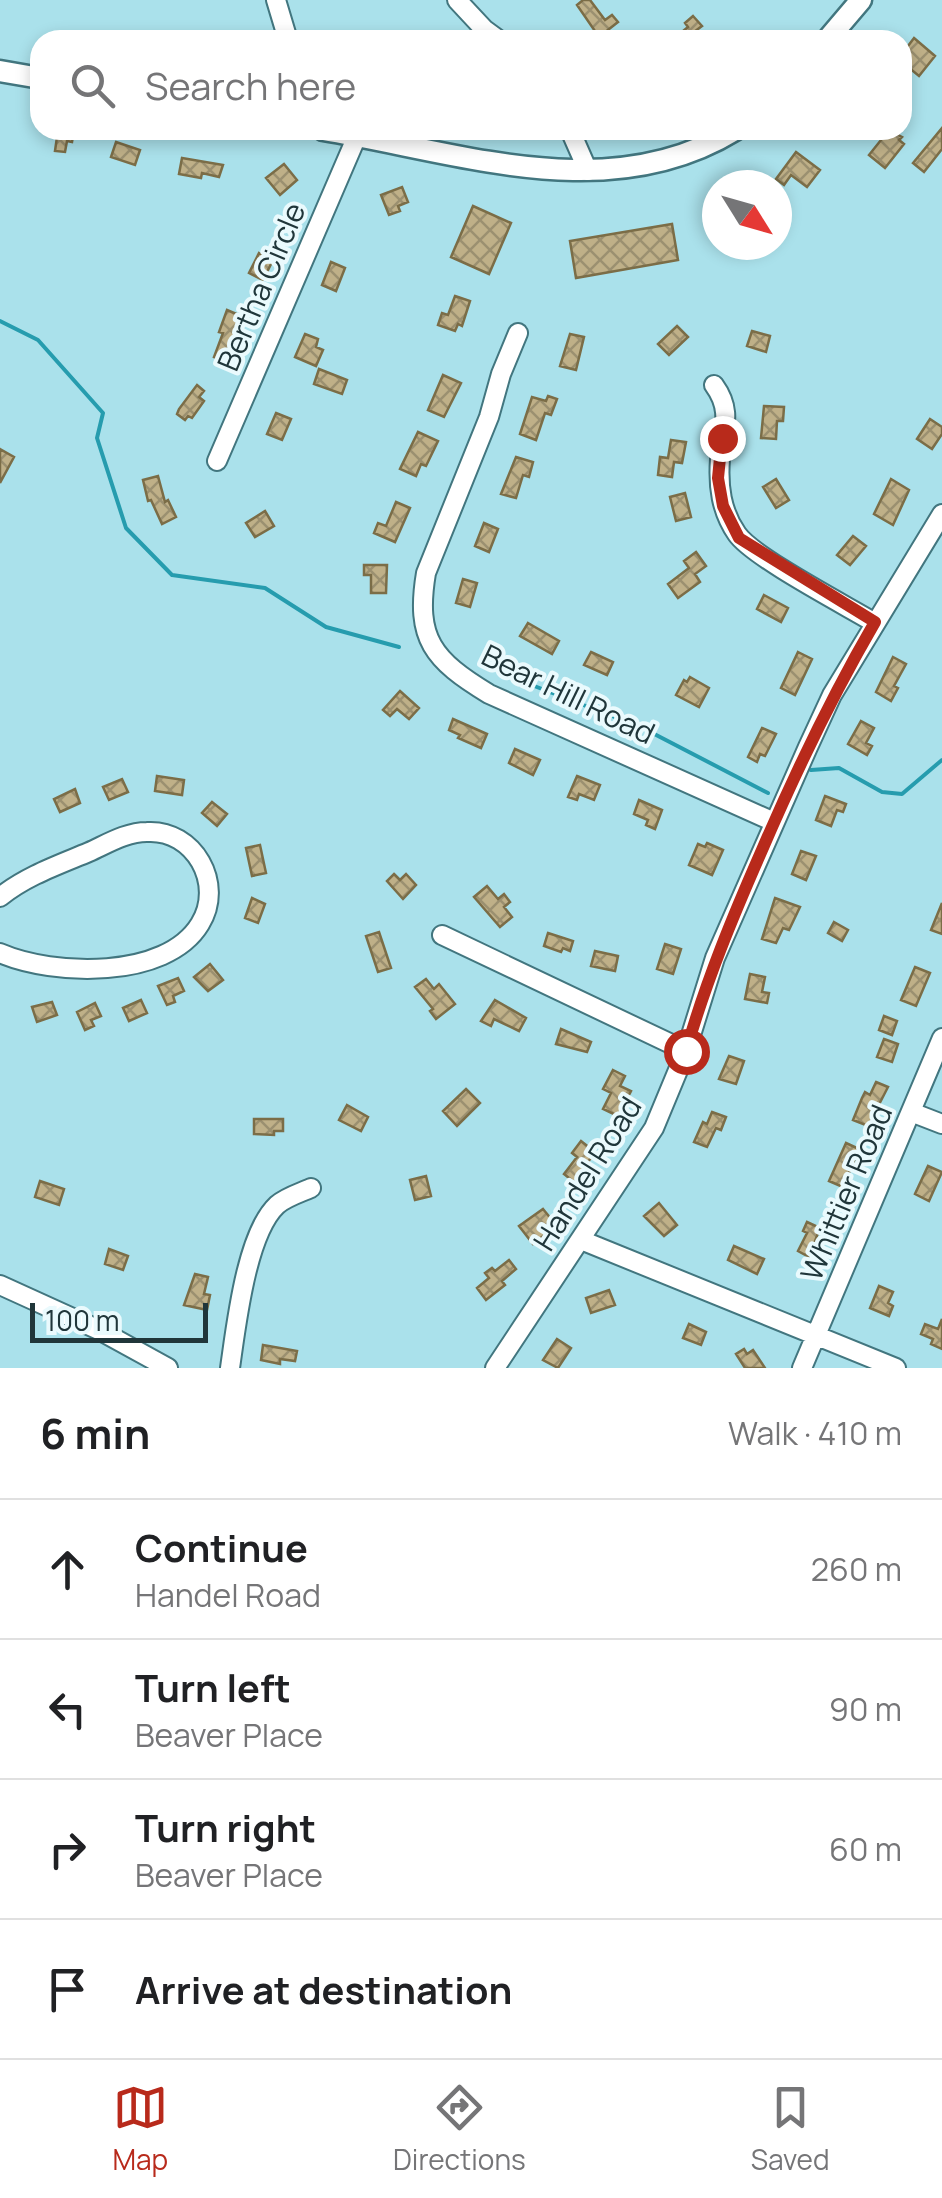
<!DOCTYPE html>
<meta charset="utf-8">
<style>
body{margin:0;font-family:Manrope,sans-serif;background:#f6f6f6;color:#202124}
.compass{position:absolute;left:702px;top:170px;width:90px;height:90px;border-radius:50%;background:#fff;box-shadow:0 5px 15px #0003;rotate:127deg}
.scale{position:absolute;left:30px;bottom:25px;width:178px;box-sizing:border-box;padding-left:10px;border:5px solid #20363a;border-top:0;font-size:28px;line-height:35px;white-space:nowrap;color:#20363a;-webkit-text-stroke:8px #eafafd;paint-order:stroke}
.stop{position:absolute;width:30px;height:30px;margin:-22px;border:8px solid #b82a1b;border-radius:50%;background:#fff}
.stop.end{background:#b82a1b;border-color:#fff;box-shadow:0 2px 10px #0008}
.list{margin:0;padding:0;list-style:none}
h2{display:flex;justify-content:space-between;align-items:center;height:130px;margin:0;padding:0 40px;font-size:42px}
h2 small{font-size:32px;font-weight:400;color:#757577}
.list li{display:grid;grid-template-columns:65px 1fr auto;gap:30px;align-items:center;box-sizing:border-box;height:140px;padding:0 40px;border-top:2px solid #e0e0e0}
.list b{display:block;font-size:38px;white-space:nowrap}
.list p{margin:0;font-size:32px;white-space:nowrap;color:#757577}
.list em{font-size:32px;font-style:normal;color:#757577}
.icon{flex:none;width:55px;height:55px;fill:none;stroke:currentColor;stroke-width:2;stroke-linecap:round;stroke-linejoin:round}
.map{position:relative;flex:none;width:942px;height:1368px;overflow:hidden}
.search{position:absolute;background:#fff;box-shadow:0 5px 15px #0003;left:30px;right:30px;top:30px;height:110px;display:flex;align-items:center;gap:25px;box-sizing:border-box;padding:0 35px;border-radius:30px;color:#757577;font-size:38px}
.sheet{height:690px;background:#fff}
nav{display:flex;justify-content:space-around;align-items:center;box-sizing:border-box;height:140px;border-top:2px solid #e0e0e0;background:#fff;font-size:28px;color:#757577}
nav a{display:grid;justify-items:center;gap:5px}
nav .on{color:#b82a1b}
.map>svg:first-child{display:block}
</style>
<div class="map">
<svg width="942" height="1368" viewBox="0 0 942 1368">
<defs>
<pattern id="building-cross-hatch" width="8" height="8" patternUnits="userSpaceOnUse" patternTransform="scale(2.5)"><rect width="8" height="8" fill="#bfb088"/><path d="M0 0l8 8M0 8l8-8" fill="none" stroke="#9b9070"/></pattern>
</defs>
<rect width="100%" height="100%" fill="#aae1eb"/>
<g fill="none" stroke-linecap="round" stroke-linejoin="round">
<!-- stream -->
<path stroke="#269cae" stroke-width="4" d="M0,321L38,340L103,413L97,438L126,528L172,575L265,588L326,627L399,647
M511,677L617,718
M635,724L768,793
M811,770L839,768L882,792L902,794L942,760"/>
</g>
<!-- building -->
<path fill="url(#building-cross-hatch)" stroke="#7b6d47" stroke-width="2.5" d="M583,0H590L605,20L612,15L618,22L599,37L577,5Z
M693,16L702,26L694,32L701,40H672L688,27L685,23Z
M914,38L935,56L919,76L902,62V54Z
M942,128V149L924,172L913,163Z
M58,130H74L72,142L67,141L65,152L55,151Z
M889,130L902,137L899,140L904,144L885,168L869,155Z
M116,142L140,150L135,165L111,157Z
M796,152L820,170L807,187L791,175L784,185L776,179Z
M182,158L223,165L219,177L202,173L201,178L179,174Z
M284,164L297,180L280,195L266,178Z
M402,187L408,202L398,206L400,211L389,215L381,195Z
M473,206L511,223L489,274L451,257Z
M672,224L678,260L576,278L570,241Z
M259,253L273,260L263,280L249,273Z
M331,262L345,268L336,291L322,285Z
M455,296L470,301L462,326L458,324L455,331L438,325L442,313L448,315Z
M227,310L246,318L230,359L224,357L223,361L214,357L223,333L219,332Z
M677,326L688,337L669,355L658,344Z
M752,331L770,336L766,352L747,346Z
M305,334L318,339L316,347L323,350L316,366L295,357Z
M570,334L584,337L576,370L560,366Z
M319,369L347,380L342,394L314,384Z
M443,375L461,383L444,417L428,410Z
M197,385L204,391L199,397L204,401L192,418L188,416L185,420L177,414L179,409Z
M548,396L557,399L551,415L545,413L536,440L520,434L532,397L546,401Z
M764,406L784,407L783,421H777L776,439L761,438Z
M276,413L291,419L282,440L267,434Z
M930,419L942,427V434L932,449L917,439Z
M418,432L438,441L426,466L421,464L416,476L400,469Z
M671,440L686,442L682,463L674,462L672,477L658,475L660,457L668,458Z
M0,449L14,457L0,483Z
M516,457L533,462L529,477L523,475L516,498L501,494Z
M158,476L165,502L168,500L176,517L162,524L151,500L148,501L143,480Z
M776,479L789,500L776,508L763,487Z
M891,479L909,490L893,525L874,514Z
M685,493L691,517L676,521L670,497Z
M396,502L410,508L395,542L374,533L378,523L386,526Z
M265,511L274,526L255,537L246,523Z
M484,523L498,529L489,552L475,546Z
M853,536L866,546L850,565L837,555Z
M696,552L706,566L695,574L700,582L678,598L668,584L689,568L684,561Z
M364,565H387L386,593H371V575H364Z
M463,579L477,583L470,607L456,603Z
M764,595L788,608L781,622L757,609Z
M528,623L559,641L552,654L520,636Z
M591,652L613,662L607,675L584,665Z
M798,652L812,659L795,695L781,688Z
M893,657L906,664L894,686L898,688L891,701L876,692Z
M690,677L709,688L699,707L676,695L684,680L687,682Z
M400,691L419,708L409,719L397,709L390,716L383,710Z
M453,719L487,734L481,748L458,738L460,735L449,730Z
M861,721L874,728L866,743L872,746L867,755L848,744Z
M762,728L776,734L765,756L760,754L757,762L748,757Z
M515,749L540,760L533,775L509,763Z
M157,776L184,780L182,795L155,791Z
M577,776L600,785L594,800L579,794L577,800L568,797Z
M122,779L128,792L109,800L103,787Z
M75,789L80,803L60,812L54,799Z
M825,796L846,804L843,812L837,810L831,826L816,820Z
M639,800L662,810L655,829L646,825L648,820L634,814Z
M212,802L227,814L217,826L202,813Z
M707,843L723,850L712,875L689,865L698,844L705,847Z
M260,845L266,873L252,876L246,848Z
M801,851L816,856L806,880L792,874Z
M394,874L400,880L406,874L416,885L403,899L387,881Z
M487,886L498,899L504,894L510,902L504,907L512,917L500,927L474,897Z
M252,898L265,904L258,923L245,918Z
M775,898L800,907L789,930L783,928L776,943L762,939Z
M942,903V934L931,930Z
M834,922L848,930L842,941L828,933Z
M379,932L391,968L378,972L366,936Z
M548,933L573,941L570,951L563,948L561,952L544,946Z
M665,944L681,949L673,974L657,969Z
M595,951L618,956L615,971L591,966Z
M210,964L223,980L208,991L194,977Z
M915,967L930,973L916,1006L901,1000Z
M750,974L765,977L762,992L769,993L767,1003L745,999Z
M178,978L184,991L173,996L175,1002L167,1005L158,986Z
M426,979L434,989L439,984L455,1004L436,1019L430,1011L433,1009L415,987Z
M141,1000L147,1013L129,1021L123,1008Z
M495,1000L526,1018L519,1031L494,1019L491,1026L481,1021Z
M52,1002L57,1015L37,1022L32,1007Z
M95,1003L101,1016L91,1020L94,1026L85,1030L77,1012Z
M884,1016L897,1021L892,1035L879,1030Z
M561,1029L591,1042L587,1052L556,1044Z
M884,1039L898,1044L892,1062L877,1057Z
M729,1056L744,1061L736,1084L719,1079Z
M613,1070L625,1076L620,1086L631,1091L618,1116L603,1109L611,1093L603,1089Z
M876,1082L888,1087L868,1126L853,1120L862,1098L865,1092L870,1095Z
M466,1089L480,1103L457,1126L443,1111Z
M347,1105L368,1117L361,1131L339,1120Z
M712,1112L726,1117L721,1130L716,1128L707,1147L694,1142L703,1122L707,1124Z
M254,1119H283V1131H274V1135L254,1134Z
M581,1141L595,1152L574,1182L564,1174L577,1157L572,1153Z
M846,1143L859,1149L843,1187L829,1181Z
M928,1166L942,1172L929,1201L915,1194Z
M426,1176L431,1196L415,1200L410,1180Z
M40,1181L64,1189L59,1205L35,1197Z
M659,1203L677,1225L664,1236L644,1216Z
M543,1209L552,1220L543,1227L547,1233L533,1244L519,1226Z
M807,1222L820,1228L809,1257L798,1251L807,1233L803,1231Z
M734,1246L764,1259L757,1274L728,1260Z
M109,1249L128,1256L123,1270L105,1264Z
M509,1260L516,1269L502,1281L505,1285L486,1300L477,1288L489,1278L485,1273L492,1268L495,1271Z
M195,1274L208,1277L204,1294L210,1295L207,1310L184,1305Z
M879,1286L893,1292L888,1303L893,1306L889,1316L870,1308Z
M609,1290L615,1305L591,1313L586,1298Z
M942,1319V1349L931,1344L933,1339L921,1334L925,1324L938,1329Z
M689,1324L706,1332L701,1345L683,1338Z
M557,1339L571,1348L558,1368L543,1360Z
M263,1345L297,1351L295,1361L280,1359V1364L261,1360Z
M744,1349L747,1354L753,1350L765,1368H745L736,1354Z"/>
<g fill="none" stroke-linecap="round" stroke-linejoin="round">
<!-- minor casing -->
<g stroke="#42767f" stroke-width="22">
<path id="minor" d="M276,0L288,40
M457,0L484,29L499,40
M570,130L588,171
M518,333L501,374L489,417L426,573C415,639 433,660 489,694L774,822
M714,385C733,411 723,429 720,459C718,486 721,511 737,534C753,557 845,605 875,623
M217,461L357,136
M0,897C26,876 58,865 89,852C107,844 126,832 147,832C194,829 225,884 200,924C166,980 53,976 0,953
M442,935L686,1051
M911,1112L942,1124
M581,1240L896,1368
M0,1285L99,1330L168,1368
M230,1368C236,1327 246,1234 277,1205C286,1197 300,1193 311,1188
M495,1368L654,1128L686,1051L715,958L808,747L832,695L942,514
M802,1368L942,1038"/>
</g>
<!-- major casing -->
<g stroke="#42767f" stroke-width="25">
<path id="major" d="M827,40L861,0
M0,71L40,78
M323,130C459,152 608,208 735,130"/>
</g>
<!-- minor -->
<use href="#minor" stroke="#fff" stroke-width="18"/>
<!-- major -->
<use href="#major" stroke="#fff" stroke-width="20"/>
</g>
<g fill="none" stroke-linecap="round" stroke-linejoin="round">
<!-- route -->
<path stroke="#b82a1b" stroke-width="12" d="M686,1051C706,981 733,916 762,850C796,771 832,696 875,622L739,538L723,506L718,478L722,438"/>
</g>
<g text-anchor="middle" stroke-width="8" stroke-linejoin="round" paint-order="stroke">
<!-- street labels -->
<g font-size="30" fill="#20363a" stroke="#eafafd">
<text transform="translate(262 287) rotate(-67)" y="10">Bertha Circle</text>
<text transform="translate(568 695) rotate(26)" y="10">Bear Hill Road</text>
<text transform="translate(588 1174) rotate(-58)" y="10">Handel Road</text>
<text transform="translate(847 1193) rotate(-67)" y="10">Whittier Road</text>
</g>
</g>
</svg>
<svg class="compass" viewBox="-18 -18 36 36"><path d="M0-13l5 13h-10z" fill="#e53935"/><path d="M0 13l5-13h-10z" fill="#757577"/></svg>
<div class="scale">100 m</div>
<div class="stop" style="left:686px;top:1051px"></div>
<div class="stop end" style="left:722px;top:438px"></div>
<div class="search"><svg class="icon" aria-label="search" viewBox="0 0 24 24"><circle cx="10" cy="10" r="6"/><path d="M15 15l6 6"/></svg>Search here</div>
</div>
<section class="sheet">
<h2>6 min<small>Walk · 410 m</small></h2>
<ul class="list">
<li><svg class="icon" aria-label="ahead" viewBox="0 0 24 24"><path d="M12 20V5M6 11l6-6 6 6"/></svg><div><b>Continue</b><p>Handel Road</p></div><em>260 m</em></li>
<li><svg class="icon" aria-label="left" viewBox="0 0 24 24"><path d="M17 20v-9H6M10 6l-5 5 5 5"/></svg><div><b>Turn left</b><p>Beaver Place</p></div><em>90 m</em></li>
<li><svg class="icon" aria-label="right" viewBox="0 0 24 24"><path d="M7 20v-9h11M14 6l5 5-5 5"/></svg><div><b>Turn right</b><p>Beaver Place</p></div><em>60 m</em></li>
<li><svg class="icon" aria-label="arrive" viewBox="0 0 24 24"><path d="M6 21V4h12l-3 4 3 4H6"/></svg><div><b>Arrive at destination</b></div></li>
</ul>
</section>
<nav>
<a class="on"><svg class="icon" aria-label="map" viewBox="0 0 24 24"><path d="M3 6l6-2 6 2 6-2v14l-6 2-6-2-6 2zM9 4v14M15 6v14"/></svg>Map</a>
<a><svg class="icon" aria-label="directions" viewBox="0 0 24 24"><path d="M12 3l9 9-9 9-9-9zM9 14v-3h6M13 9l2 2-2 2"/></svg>Directions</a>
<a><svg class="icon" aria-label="saved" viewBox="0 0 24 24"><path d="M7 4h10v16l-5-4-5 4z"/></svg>Saved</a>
</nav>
